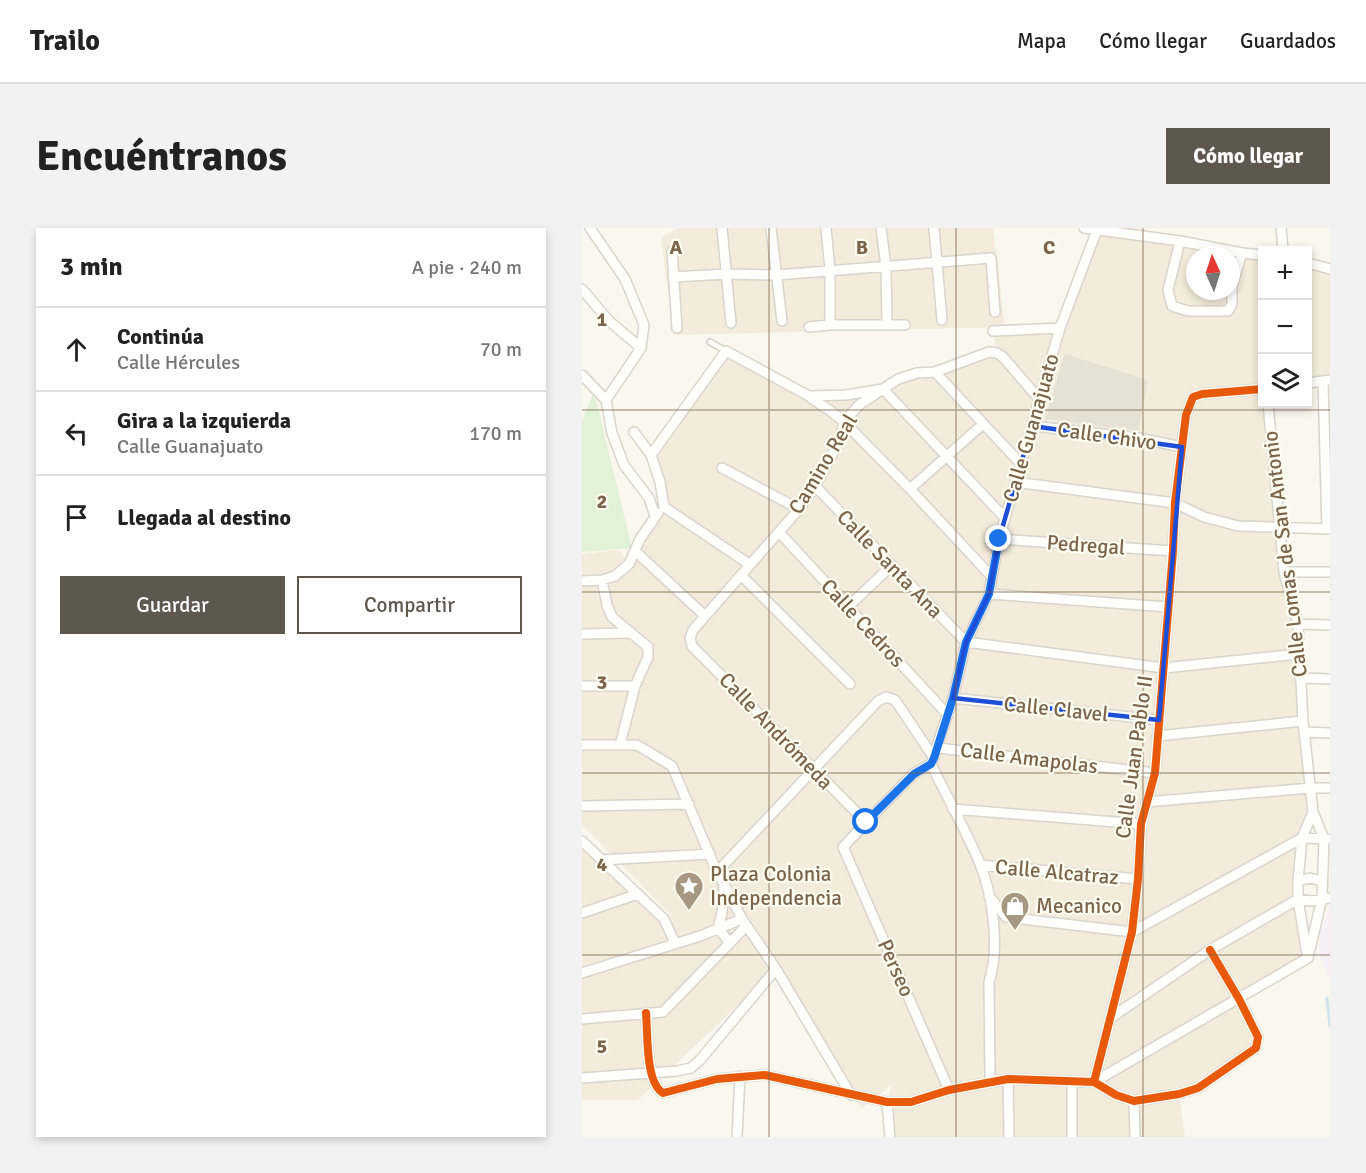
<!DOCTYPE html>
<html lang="es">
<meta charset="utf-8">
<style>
body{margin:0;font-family:Signika,sans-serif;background:#f2f2f2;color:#222}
.controls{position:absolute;right:18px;top:18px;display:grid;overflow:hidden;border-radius:0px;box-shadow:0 3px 9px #0003}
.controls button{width:54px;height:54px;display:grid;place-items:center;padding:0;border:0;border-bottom:2px solid #e0e0e0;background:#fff;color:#222;font:30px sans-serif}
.compass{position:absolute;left:604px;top:18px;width:54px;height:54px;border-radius:50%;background:#fff;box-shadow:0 3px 9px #0003;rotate:357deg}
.stop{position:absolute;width:18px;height:18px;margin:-14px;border:4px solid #1a73e8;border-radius:50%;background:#fff}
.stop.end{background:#1a73e8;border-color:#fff;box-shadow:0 2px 6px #0008}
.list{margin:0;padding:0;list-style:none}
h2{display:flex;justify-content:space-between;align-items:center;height:78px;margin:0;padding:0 24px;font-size:26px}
h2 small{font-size:20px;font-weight:400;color:#767676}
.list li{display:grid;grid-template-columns:39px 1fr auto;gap:18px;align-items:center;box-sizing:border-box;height:84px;padding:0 24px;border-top:2px solid #e0e0e0}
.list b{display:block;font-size:22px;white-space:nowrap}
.list p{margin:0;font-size:20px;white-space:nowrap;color:#767676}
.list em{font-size:20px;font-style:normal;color:#767676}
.actions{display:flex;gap:12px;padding:18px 24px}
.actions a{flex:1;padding:14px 0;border:2px solid #5e574e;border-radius:0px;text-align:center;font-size:21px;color:#5e574e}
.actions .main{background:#5e574e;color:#fff}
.icon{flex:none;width:33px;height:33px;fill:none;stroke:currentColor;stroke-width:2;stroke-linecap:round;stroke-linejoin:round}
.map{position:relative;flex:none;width:748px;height:909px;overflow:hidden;border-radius:0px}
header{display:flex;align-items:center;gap:36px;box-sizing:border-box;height:84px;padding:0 30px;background:#fff;border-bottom:2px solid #e0e0e0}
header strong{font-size:28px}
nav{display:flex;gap:33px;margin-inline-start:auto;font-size:21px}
.intro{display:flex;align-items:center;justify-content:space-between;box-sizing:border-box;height:144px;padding:0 36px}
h1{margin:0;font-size:42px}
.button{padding:15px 27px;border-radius:0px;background:#5e574e;color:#fff;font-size:21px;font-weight:700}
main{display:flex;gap:36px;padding:0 36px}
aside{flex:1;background:#fff;border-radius:0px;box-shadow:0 3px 9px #0003}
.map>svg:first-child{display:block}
</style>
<header>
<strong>Trailo</strong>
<nav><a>Mapa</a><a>Cómo llegar</a><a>Guardados</a></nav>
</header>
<div class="intro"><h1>Encuéntranos</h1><a class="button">Cómo llegar</a></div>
<main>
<aside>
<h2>3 min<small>A pie · 240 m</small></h2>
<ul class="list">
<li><svg class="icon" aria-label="ahead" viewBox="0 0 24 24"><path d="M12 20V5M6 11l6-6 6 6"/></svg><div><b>Continúa</b><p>Calle Hércules</p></div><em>70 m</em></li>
<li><svg class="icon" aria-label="left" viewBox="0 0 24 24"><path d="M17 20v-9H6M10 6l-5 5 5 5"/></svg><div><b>Gira a la izquierda</b><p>Calle Guanajuato</p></div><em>170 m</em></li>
<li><svg class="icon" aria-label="arrive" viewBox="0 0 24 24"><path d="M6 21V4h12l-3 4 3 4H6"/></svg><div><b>Llegada al destino</b></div></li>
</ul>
<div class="actions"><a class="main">Guardar</a><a>Compartir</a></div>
</aside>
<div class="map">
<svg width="748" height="909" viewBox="0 0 748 909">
<rect width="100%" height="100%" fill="#faf7ee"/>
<!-- residential -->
<path fill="#f3ecdc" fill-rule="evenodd" d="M96,0H411L423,99L92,107L79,10Z
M515,2L680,31V176H686L731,584L720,610L716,653L726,730L657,771L677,815L616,860L597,866L603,909H307L305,874L310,856L280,881L194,741L56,872H0V615L82,690L90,688L0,597V326L37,322L47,336L77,281L80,270L69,227L144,123L227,168L307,156L415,124L411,103L477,100ZM613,27H649V63H613Z
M726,38L748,42V152L726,155Z"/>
<!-- education -->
<path fill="#f8eef5" d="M748,678V752L737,726L738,706Z"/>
<!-- green -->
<path fill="#e2f2d9" d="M12,163L50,320L0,324V194Z"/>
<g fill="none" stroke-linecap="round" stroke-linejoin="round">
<!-- stream -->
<path stroke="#cfe3eb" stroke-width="3" d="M745,770L748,798"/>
</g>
<!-- building -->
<path fill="#e7e0d5" d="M483,126L566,152L556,203L463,191Z"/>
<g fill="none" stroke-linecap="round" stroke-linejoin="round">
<!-- lane casing -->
<g stroke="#d9d4cc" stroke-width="8">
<path id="lane" d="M128,114L144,123"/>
</g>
<!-- street casing -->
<g stroke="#d9d4cc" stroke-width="12">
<path id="street" d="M8,0L43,51L62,97L59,120L24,172
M140,0L149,95
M189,0L200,93
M244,0L248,42V97
M299,0L304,39L305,97
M352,0L360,92
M502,0L598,13L660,25L680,27
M699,0L701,22
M598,13L586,62L590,78L606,83H646L650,76V58L660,25
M90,23L95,100
M726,35L748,41
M91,49L145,46L195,47L409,30L413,84
M0,61L27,93L59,120
M227,99L248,97H323
M411,103L478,100
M353,144L438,235
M0,147L24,172L30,205L42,237L67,270L73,288
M741,153L745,301
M726,155L748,152
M229,170L250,184L262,194L328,261L410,349
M686,176L702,344L716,396L721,493L731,584L742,611L740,670L726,730
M450,198L556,210L600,219
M52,204L69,227
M140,240L217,281
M433,254L593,275L622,289L656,298L748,301
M233,258L384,414L582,440L716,426
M328,261L401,196
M82,279L78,254L69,227L144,123L227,168L264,167L301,161L423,290
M82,279L167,336
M197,304L366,487
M417,311L591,323
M53,323L122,387
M702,344H748
M159,347L268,456
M20,352L25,377L30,389L66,419V429L53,458L38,517
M0,353L20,352L33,348L47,336L58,311L76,285
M407,366L586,379
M266,379L310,337
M716,396L748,397
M0,406L48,405
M718,450L748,451
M0,458H53
M371,470L577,492
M722,504L748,505
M575,508L721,493
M0,517H55L90,538L132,637L160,691L194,741L269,867
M356,520L573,545
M349,536L371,470L384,414L407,366L417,311L478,100L515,2
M349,536L331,546L261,619L367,862
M349,536C365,569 384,602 398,636C411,668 418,721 407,754L408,853
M564,574L729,560H748
M0,578L107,576
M371,581L559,596
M284,594L110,418L108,410L111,402L217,281L233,258L258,212L262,194L277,177L316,151L335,145L353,144L407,124L415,125L421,129L457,171
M0,613L82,691L93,715
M19,632L128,626
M399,637L556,651
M136,643L296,473L304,469L313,472L352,530
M716,653L728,650L740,653
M142,658L140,685L136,700L148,715
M407,668L424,689L550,704L720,610L746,611
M0,685L56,666
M725,726L716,671V653L720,610L731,584
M0,745L118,708L160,691
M64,785C66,806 63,854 81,865L135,851L183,847L305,874H329L367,862L426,851L512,854L534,867L552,873L597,866L616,860L674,820L676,809L657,771L628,722
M530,789L628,722L716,671L729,673L748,670
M0,791L81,784L164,698
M0,850L95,843L109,840L118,832L194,741
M426,851L427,909
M490,854V909
M512,854L550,704L556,651L559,596L573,545L591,323L593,275L604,187L611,169L620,166L680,161
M512,854L726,730
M552,873L553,909
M305,874L308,909
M155,909L158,848"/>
</g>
<!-- lane -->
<use href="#lane" stroke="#fefefc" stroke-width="4.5"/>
<!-- street -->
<use href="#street" stroke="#fefefc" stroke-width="9"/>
<!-- cycleway casing -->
<g stroke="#fffcf2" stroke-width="11">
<path id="cycleway" d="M64,785C66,806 63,854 81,865L135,851L183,847L305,874H329L367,862L426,851L512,854L534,867L552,873L597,866L616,860L674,820L676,809L657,771L628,722
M512,854L550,704L556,651L559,596L573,545L591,323L593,275L604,187L611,169L620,166L680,161"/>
</g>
<!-- cycleway -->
<use href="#cycleway" stroke="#e8590c" stroke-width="8"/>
</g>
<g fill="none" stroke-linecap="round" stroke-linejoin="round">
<!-- route -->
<path stroke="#1a73e8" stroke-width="8" d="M284,594L332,546L349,536L352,530L371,470L384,414L407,366L417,311"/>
</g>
<!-- marked area -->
<path fill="none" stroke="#1d4ed8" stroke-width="4.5" stroke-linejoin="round" d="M450,198L600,219L577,492L371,470L384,414L407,366L417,311Z"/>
<!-- grid -->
<path fill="none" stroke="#7b654b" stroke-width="1.5" stroke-opacity="0.55" d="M187,0V909M374,0V909M561,0V909M0,182H748M0,364H748M0,545H748M0,727H748"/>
<!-- icons -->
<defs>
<g id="sight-pin" transform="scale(1.5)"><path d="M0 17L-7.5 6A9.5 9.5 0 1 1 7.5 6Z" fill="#a79884" stroke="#fffcf2"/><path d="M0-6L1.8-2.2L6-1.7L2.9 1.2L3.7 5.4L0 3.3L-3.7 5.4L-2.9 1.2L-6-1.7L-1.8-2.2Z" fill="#fff"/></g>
<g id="shop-pin" transform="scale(1.5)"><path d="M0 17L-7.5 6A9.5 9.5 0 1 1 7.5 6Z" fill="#a79884" stroke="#fffcf2"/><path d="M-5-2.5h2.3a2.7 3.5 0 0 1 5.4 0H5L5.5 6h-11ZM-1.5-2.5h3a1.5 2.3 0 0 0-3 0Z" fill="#fff"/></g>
</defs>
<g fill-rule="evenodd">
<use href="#sight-pin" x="107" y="658"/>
<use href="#shop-pin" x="433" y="678"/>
</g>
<g text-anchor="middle" stroke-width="4.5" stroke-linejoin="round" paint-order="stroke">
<!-- street labels -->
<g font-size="21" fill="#7b654b" stroke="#fffcf2">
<text transform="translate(449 200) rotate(-74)" y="7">Calle Guanajuato</text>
<text transform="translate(525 208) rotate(8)" y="7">Calle Chivo</text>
<text transform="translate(241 236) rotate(-59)" y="7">Camino Real</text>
<text transform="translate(504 317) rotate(4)" y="7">Pedregal</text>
<text transform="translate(703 326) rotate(-97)" y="7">Calle Lomas de San Antonio</text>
<text transform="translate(308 336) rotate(46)" y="7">Calle Santa Ana</text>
<text transform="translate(281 395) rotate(47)" y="7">Calle Cedros</text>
<text transform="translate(474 481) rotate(6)" y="7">Calle Clavel</text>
<text transform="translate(194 503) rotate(46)" y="7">Calle Andrómeda</text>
<text transform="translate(552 529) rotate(-82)" y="7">Calle Juan Pablo II</text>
<text transform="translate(447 530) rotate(7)" y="7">Calle Amapolas</text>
<text transform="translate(475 644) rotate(5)" y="7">Calle Alcatraz</text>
<text transform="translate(314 740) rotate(66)" y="7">Perseo</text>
</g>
<!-- poi labels -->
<g font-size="21" fill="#7b654b" stroke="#fffcf2" text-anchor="start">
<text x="128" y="653">Plaza Colonia<tspan x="128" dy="24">Independencia</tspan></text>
<text x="454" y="685">Mecanico</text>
</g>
</g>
<g font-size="20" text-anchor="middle" font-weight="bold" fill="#7b654b" stroke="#fffcf2" stroke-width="4.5" stroke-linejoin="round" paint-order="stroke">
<text x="94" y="26">A</text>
<text x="280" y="26">B</text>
<text x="467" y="26">C</text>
<text x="20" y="98">1</text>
<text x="20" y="280">2</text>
<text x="20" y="461">3</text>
<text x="20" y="643">4</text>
<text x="20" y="825">5</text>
</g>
</svg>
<div class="controls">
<button>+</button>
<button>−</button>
<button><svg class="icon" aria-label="layers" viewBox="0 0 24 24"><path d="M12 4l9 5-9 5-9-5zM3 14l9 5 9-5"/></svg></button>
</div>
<svg class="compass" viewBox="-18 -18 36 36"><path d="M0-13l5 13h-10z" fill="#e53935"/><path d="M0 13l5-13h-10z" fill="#767676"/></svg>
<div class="stop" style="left:284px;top:594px"></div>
<div class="stop end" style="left:417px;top:311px"></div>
</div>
</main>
